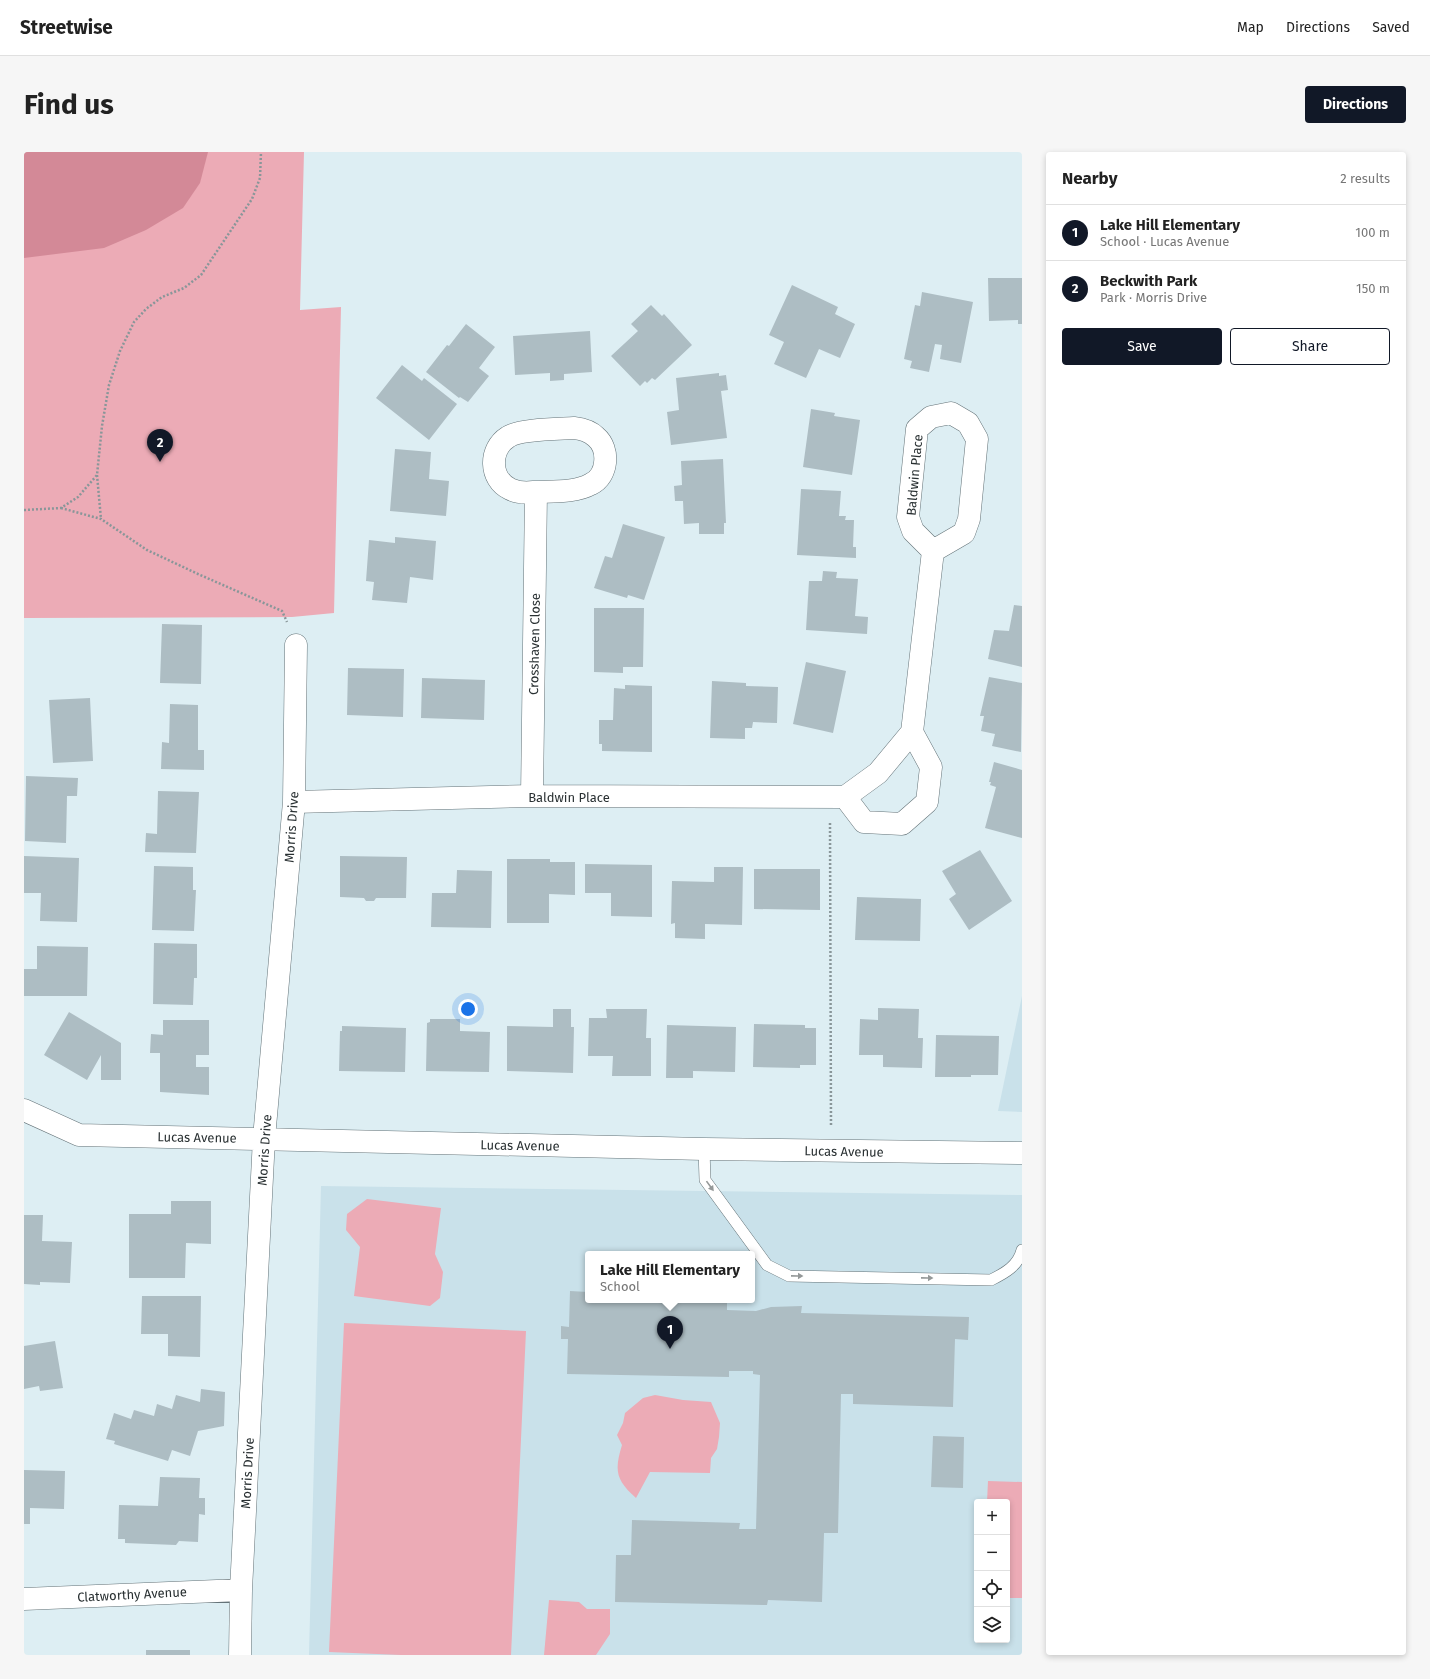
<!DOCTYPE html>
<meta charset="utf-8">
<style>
body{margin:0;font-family:"Fira Sans",sans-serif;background:#f6f6f6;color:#222}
.controls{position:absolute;right:12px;bottom:12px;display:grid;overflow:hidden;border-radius:4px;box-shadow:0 2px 6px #0003}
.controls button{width:36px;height:36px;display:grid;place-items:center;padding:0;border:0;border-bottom:1px solid #e0e0e0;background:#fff;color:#222;font:20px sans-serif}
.you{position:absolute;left:444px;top:857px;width:14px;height:14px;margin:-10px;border:3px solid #fff;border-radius:50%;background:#1a73e8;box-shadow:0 0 0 6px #1a73e833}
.badge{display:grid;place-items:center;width:26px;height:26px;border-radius:50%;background:#111827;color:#fff;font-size:13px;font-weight:700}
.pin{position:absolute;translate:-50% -33px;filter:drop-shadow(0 1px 2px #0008)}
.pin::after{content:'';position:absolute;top:21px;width:14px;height:12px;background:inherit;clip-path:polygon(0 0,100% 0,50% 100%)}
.popup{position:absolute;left:561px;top:1099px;width:170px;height:52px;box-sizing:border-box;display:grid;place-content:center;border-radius:4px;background:#fff;filter:drop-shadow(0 1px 3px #0005);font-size:13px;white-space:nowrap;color:#767676}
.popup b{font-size:15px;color:#222}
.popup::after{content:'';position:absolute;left:50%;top:100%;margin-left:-8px;border:8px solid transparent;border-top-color:#fff}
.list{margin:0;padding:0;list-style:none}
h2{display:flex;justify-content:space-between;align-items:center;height:52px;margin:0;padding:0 16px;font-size:17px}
h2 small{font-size:13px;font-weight:400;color:#767676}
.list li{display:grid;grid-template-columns:26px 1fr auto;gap:12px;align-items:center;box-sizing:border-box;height:56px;padding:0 16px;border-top:1px solid #e0e0e0}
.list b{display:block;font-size:15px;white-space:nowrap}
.list p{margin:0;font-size:13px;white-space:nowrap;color:#767676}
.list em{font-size:13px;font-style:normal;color:#767676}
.actions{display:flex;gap:8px;padding:12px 16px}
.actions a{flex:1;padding:9px 0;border:1px solid #111827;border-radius:4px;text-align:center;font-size:14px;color:#111827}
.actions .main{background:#111827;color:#fff}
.icon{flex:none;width:22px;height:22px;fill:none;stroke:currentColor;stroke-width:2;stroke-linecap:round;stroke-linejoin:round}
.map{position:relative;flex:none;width:998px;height:1503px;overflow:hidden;border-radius:4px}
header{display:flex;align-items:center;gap:24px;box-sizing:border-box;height:56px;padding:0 20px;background:#fff;border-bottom:1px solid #e0e0e0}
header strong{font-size:19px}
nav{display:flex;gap:22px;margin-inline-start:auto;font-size:14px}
.intro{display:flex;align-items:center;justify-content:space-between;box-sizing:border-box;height:96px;padding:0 24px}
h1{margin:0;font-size:28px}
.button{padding:10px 18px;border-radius:4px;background:#111827;color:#fff;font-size:14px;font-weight:700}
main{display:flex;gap:24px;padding:0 24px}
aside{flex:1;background:#fff;border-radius:4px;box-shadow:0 2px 6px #0003}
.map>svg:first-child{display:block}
</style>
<header>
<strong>Streetwise</strong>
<nav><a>Map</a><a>Directions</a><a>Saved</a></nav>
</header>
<div class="intro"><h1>Find us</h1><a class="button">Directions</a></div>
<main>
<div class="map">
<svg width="998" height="1503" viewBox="0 0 998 1503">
<rect width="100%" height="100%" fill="#ddeef3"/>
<!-- built -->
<path fill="#c9e1ea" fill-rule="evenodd" d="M998,844V960L974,959Z
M297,1034L998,1043V1503H285ZM564,1102H728V1148H564ZM953,1350H983V1488H953Z"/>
<!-- green -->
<path fill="#ecabb6" d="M0,0H280L276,158L317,155L310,461L268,465L0,466Z
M343,1047L417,1056L411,1102L419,1120L416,1146L406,1154L330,1144L336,1095L322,1078L323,1062Z
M320,1171L502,1179L487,1503H377L305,1500Z
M631,1243L659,1248L687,1250L696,1271L695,1285L693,1297L687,1306L686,1321L626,1320L612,1346C592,1328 590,1319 598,1293L593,1283L599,1271L601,1261L619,1246Z
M964,1329L998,1330V1446H983V1350H963Z
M525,1448L555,1450L563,1457H586V1482L572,1503H520Z"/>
<!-- water -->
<path fill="#d38997" d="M0,0H184L176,31L159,56L122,78L80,96L0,106Z"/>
<!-- building -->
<path fill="#adbdc3" d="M964,126H998V172H994V168L965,169Z
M768,133L814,155L811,162L831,172L816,206L795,197L782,226L750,212L760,190L745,183Z
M898,140L949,150L937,211L916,207L918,193L911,192L905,220L886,216L888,209L880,207L891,153L896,154Z
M627,153L638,164L640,162L668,193L631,228L628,226L623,231L621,229L616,234L587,204L614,179L607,172Z
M442,172L471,195L455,216L465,224L444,250L436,245L435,246L402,220L423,193L425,194Z
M566,179L568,220L540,222V228L526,229V221L491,223L489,184Z
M378,213L398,229L400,226L433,252L405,288L352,246Z
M695,221V224L702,223L704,238L697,239L703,286L647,293L643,260L655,258L652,226Z
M787,257L811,261L810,264L836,268L828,323L779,315Z
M371,297L407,300L405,327L425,329L422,364L366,359Z
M699,307L702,371H700V382H675V371L660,372L659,349H651L650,334L658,333L657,309Z
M777,337L817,339L815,364H822L821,368H830L829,395H832V406L773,403Z
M599,372L641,385L620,448L604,443L603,446L570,436L581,404L588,406Z
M371,385L412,389L409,428L386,425L383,451L348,448L350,430L342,429L345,388L371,391Z
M799,419L813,420L812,426L834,427L831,464L844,465L843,482L782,478L785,429H798Z
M990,453L998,454V515L964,507L970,478L985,479Z
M570,456H620L619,515H599V521L570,520Z
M138,472L178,473L177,532L136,531Z
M782,510L822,519L809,581L769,572Z
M324,516L380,517L379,565L323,563Z
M965,525L998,531L997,600L968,594L971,582L957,579L960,564H956Z
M398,526L461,528L460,568L397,566Z
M688,529L722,531V534L754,535L753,571L729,570L728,576H721V587L686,586Z
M601,533L628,534V600L578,599V592H575V568H589L590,536L601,537Z
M66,546L69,609L29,611L25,548Z
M146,552L174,553V598H180V618L137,617L138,590L145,591Z
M970,610L998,618V686L961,676L972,635L966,633L967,630H965Z
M2,624L54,626L53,644H43L42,691L1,689Z
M134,639L175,640L172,701L121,700L122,681L133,682Z
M956,698L988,749L945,778L925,747L932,742L918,719Z
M0,704L55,706L53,770L16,769L17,741H0Z
M316,704L383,705L382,746H352L350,749H342L340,746L316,745Z
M483,707H526V710H551V743L525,742V771H483Z
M561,712L628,713V765L587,764V741H561Z
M130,714L169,715V738H172L170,779L128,778Z
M690,715H719L718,773L681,772V787L651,786V771L647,772L648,729L690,730Z
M730,717H796V758L730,757Z
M433,718L468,719L467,776L407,775L408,741H432Z
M833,745L897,747L896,789L831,788Z
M130,791L173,792V826H170L169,853L129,852Z
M13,794L64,795L63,844H0V817H13Z
M854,856L895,857L894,886H899L898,916L859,915V903H835L836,867L854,868Z
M529,857H547V875H550L549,921L483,919V874L529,875Z
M582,857H623L622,886H627V924H588L589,904H564L565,866H583Z
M45,860L97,891V928H77V903L63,928L20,903Z
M406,867H436V879L466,880L465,920L402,919L403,871L406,870Z
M139,868H185V903H172V915H185V943L136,940V901H126L127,882L139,883Z
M730,872L781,873V876H792V913H776V916L729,915Z
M643,873L712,875L711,920L669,919V926H642Z
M318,874L382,876L381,920L315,919L316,879H318Z
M912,883L975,884L974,923H947V925H911Z
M147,1049H187V1092L162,1091L161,1126H105V1062H147Z
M0,1063H19L18,1089L48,1090L46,1131L16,1130V1133L0,1132Z
M546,1139L564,1140V1148H703V1158L732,1159L747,1155L778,1154L777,1161L945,1165L944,1188L931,1187L929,1255L829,1252V1242H817L814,1381H800L798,1450L744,1448L743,1453L591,1450L592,1403H607L608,1368L716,1371L715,1377H732L736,1223L729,1222V1219H705V1225L543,1222L544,1187H537V1174L545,1175Z
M118,1144H177L176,1205L144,1204V1182H117Z
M31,1189L39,1236L16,1239L15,1234L0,1237V1194Z
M177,1237L201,1240L200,1274L174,1279L166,1304L148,1298L144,1309L90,1292L91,1289L82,1287L90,1261L107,1267L110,1258L130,1264L133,1252L148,1257L152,1243L176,1250Z
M909,1284L940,1285L939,1336L907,1335Z
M0,1318L41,1319L40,1357L6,1356V1372H0Z
M136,1325L176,1326L175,1346H181V1363L175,1362L174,1390L155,1389L152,1393L101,1391V1387H94L95,1353L134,1354Z
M122,1498H166V1503H122Z"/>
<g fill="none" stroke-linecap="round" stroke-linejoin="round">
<!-- service casing -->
<g stroke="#647378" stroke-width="12">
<path id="service" d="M680,997L681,1028L743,1113L765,1124L967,1128C981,1121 994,1114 998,1098"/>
</g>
<!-- minor casing -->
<g stroke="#647378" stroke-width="23">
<path id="minor" d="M927,261L944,271L953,287L945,367L940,381L909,399L889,379L884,365L893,277L907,265Z
M550,276C559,277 566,279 572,285C586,297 584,324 567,332C551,341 528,339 510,340C502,341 494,341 486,337C465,327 465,297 484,285C495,277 535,277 550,276Z
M888,580L909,399
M508,644L512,340
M270,650L508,644L821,645L854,621L888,580L907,615L903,650L878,672L840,670L821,645
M0,958L55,983L680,997L998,1001
M0,1447L217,1438
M216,1503L217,1438L240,986L270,650L272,493"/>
</g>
<!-- path -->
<path stroke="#899699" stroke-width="2.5" stroke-dasharray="2 2" stroke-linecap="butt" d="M73,323L77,367
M37,356L77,367L123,398L174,422L258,459L263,470
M0,358L37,356L54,345L73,323L78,274L85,233L96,199L110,170L122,157L138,145L160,136L177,123L228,47L236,26L237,0
M806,671L807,974"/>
<!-- service -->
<use href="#service" stroke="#fff" stroke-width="11"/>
<!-- minor -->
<use href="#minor" stroke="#fff" stroke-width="22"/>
</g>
<!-- one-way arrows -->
<defs><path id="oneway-solid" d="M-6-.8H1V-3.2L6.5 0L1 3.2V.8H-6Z"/></defs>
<g fill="#949898">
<use href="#oneway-solid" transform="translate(686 1034) rotate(54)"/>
<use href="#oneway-solid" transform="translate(773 1124) rotate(1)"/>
<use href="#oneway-solid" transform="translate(903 1126) rotate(1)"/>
</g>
<g text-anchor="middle" stroke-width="3" stroke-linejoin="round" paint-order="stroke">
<!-- street labels -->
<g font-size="13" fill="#293032" stroke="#fff">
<text transform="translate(890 323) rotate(-85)" y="5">Baldwin Place</text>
<text transform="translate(510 492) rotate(-89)" y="5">Crosshaven Close</text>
<text x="545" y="650">Baldwin Place</text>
<text transform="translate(267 675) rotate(-86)" y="5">Morris Drive</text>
<text transform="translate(173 985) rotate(1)" y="5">Lucas Avenue</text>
<text transform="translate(496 993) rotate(1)" y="5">Lucas Avenue</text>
<text transform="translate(240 998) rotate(-86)" y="5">Morris Drive</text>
<text transform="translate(820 999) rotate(1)" y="5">Lucas Avenue</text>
<text transform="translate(223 1321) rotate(-87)" y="5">Morris Drive</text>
<text transform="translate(108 1442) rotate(-3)" y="5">Clatworthy Avenue</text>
</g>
</g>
</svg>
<div class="controls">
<button>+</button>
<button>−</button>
<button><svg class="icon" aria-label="locate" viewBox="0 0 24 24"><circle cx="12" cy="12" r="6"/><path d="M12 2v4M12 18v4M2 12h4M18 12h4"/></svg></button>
<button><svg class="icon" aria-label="layers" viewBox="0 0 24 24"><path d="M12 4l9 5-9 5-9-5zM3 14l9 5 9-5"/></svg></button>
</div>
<div class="you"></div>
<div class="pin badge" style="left:646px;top:1197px">1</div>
<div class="popup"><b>Lake Hill Elementary</b>School</div>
<div class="pin badge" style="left:136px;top:310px">2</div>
</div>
<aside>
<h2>Nearby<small>2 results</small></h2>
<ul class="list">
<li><span class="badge">1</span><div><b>Lake Hill Elementary</b><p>School · Lucas Avenue</p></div><em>100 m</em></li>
<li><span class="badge">2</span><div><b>Beckwith Park</b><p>Park · Morris Drive</p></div><em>150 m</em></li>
</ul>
<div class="actions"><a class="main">Save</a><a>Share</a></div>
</aside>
</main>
